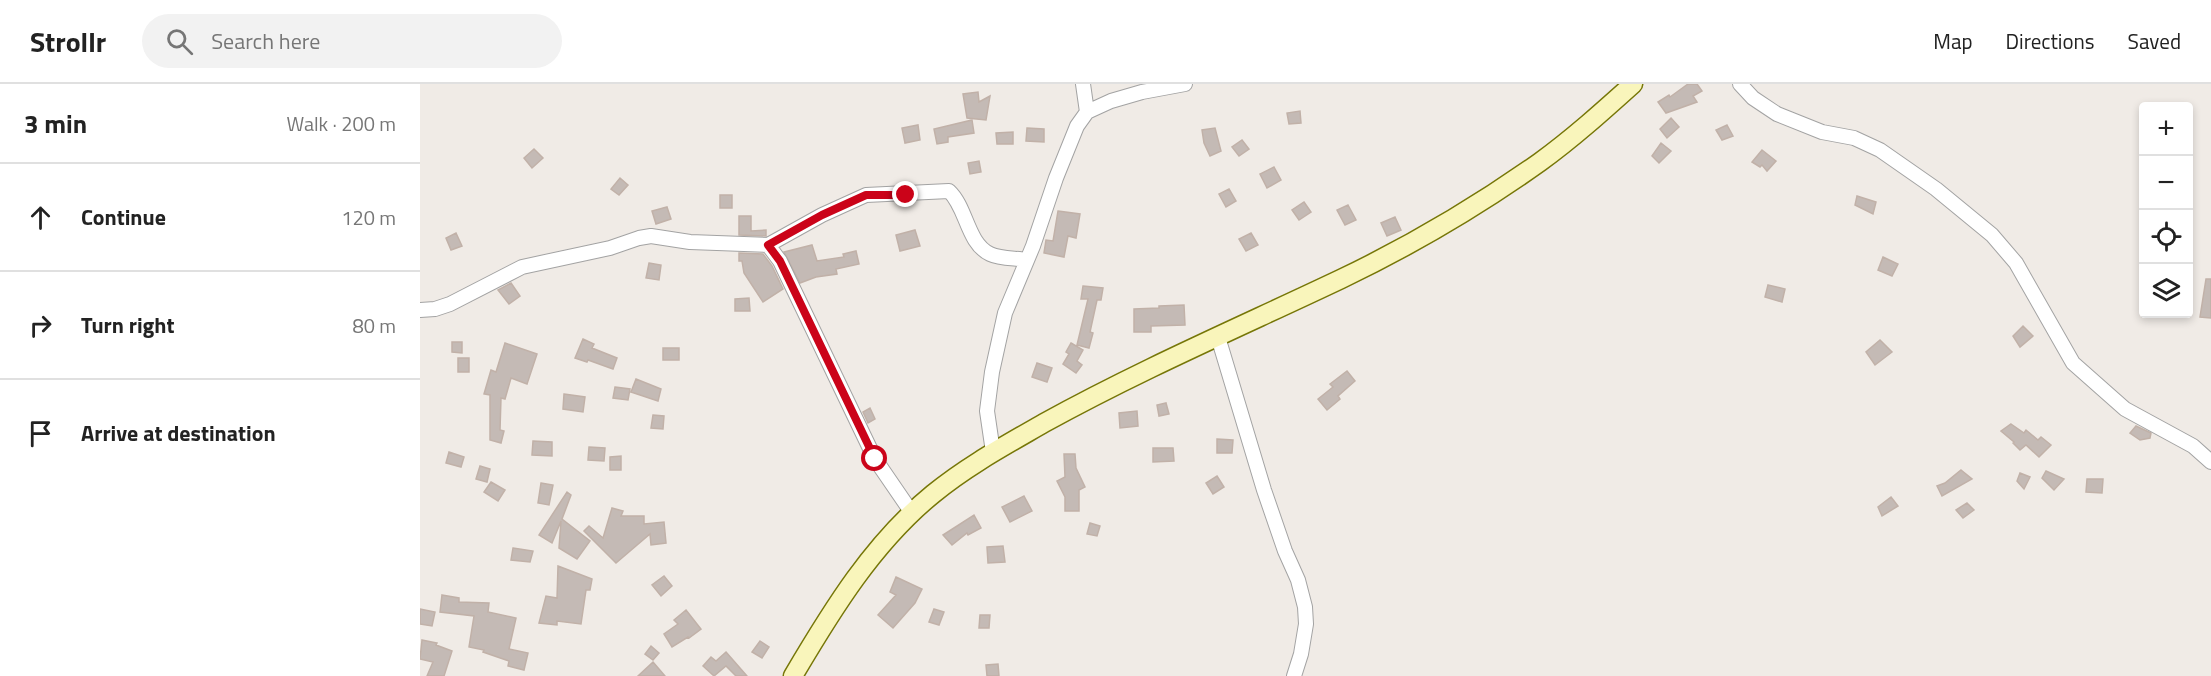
<!DOCTYPE html>
<meta charset="utf-8">
<style>
body{margin:0;font-family:"Titillium Web",sans-serif;background:#f2f2f2;color:#222}
.controls{position:absolute;right:18px;top:18px;display:grid;overflow:hidden;border-radius:6px;box-shadow:0 3px 9px #0003}
.controls button{width:54px;height:54px;display:grid;place-items:center;padding:0;border:0;border-bottom:2px solid #e0e0e0;background:#fff;color:#222;font:30px sans-serif}
.stop{position:absolute;width:18px;height:18px;margin:-14px;border:4px solid #cb0319;border-radius:50%;background:#fff}
.stop.end{background:#cb0319;border-color:#fff;box-shadow:0 2px 6px #0008}
.list{margin:0;padding:0;list-style:none}
h2{display:flex;justify-content:space-between;align-items:center;height:78px;margin:0;padding:0 24px;font-size:26px}
h2 small{font-size:20px;font-weight:400;color:#767676}
.list li{display:grid;grid-template-columns:39px 1fr auto;gap:18px;align-items:center;box-sizing:border-box;height:108px;padding:0 24px;border-top:2px solid #e0e0e0}
.list b{display:block;font-size:22px;white-space:nowrap}
.list em{font-size:20px;font-style:normal;color:#767676}
.icon{flex:none;width:33px;height:33px;fill:none;stroke:currentColor;stroke-width:2;stroke-linecap:round;stroke-linejoin:round}
.map{position:relative;flex:none;width:1791px;height:592px;overflow:hidden}
header{display:flex;align-items:center;gap:36px;box-sizing:border-box;height:84px;padding:0 30px;background:#fff;border-bottom:2px solid #e0e0e0}
header strong{font-size:28px}
nav{display:flex;gap:33px;margin-inline-start:auto;font-size:21px}
.search{width:420px;height:54px;background:#f2f2f2;display:flex;align-items:center;gap:15px;box-sizing:border-box;padding:0 21px;border-radius:33px;color:#767676;font-size:22px}
main{display:flex}
aside{flex:1;background:#fff}
.map>svg:first-child{display:block}
</style>
<header>
<strong>Strollr</strong>
<div class="search"><svg class="icon" aria-label="search" viewBox="0 0 24 24"><circle cx="10" cy="10" r="6"/><path d="M15 15l6 6"/></svg>Search here</div>
<nav><a>Map</a><a>Directions</a><a>Saved</a></nav>
</header>
<main>
<aside>
<h2>3 min<small>Walk · 200 m</small></h2>
<ul class="list">
<li><svg class="icon" aria-label="ahead" viewBox="0 0 24 24"><path d="M12 20V5M6 11l6-6 6 6"/></svg><div><b>Continue</b></div><em>120 m</em></li>
<li><svg class="icon" aria-label="right" viewBox="0 0 24 24"><path d="M7 20v-9h11M14 6l5 5-5 5"/></svg><div><b>Turn right</b></div><em>80 m</em></li>
<li><svg class="icon" aria-label="arrive" viewBox="0 0 24 24"><path d="M6 21V4h12l-3 4 3 4H6"/></svg><div><b>Arrive at destination</b></div></li>
</ul>
</aside>
<div class="map">
<svg width="1791" height="592" viewBox="0 0 1791 592">
<rect width="100%" height="100%" fill="#f0ebe6"/>
<!-- building -->
<path fill="#c4bab5" stroke="#c1b1a8" stroke-width="1.5" d="M1268,0H1277L1282,7L1273,12L1277,18L1246,29L1238,18L1249,11L1250,13Z
M558,8L559,18L570,12L566,36L547,34L543,10Z
M880,27L881,39L869,40L867,29Z
M1251,34L1259,43L1247,54L1240,45Z
M552,36L554,49L528,53V58L517,60L514,45Z
M498,41L500,56L485,59L482,44Z
M1307,41L1313,52L1302,56L1296,46Z
M607,44L624,45V58L606,57Z
M795,44L801,67L790,72L784,59L782,46Z
M593,48V60H577L576,49Z
M822,56L829,65L819,72L812,63Z
M1241,59L1251,67L1239,79L1232,72Z
M114,65L123,74L112,84L104,74Z
M1342,66L1356,77L1347,87L1342,81L1340,83L1332,78Z
M559,77L561,88L550,90L548,79Z
M854,83L861,96L847,104L840,90Z
M200,94L208,101L199,111L191,105Z
M809,105L816,117L806,123L799,110Z
M300,111H312V124H300Z
M1437,112L1456,118L1453,130L1435,121Z
M884,118L891,128L879,136L872,126Z
M928,121L936,136L925,141L917,126Z
M247,123L251,135L236,140L232,127Z
M638,127L660,130L656,154L648,152L644,173L624,169L626,156L633,157Z
M319,132H331V147L346,146V152L319,151Z
M975,133L981,146L967,152L961,139Z
M495,146L500,162L480,167L476,151Z
M36,149L42,162L31,166L26,154Z
M831,149L838,161L826,167L819,155Z
M392,161L397,177L424,173L423,170L436,167L439,180L416,185L417,190L396,193L380,199L364,168Z
M319,169L343,170L352,182L363,205L343,218L324,189L322,177H319Z
M1463,173L1478,180L1472,192L1458,186Z
M229,179L241,181L239,196L226,194Z
M1786,195H1791V234L1780,233Z
M91,199L100,212L89,220L78,206Z
M1348,201L1365,205L1362,218L1345,213Z
M663,202L683,204L681,216H677L670,248L673,249L669,264L657,261L668,215H661Z
M329,214L330,227H315V215Z
M764,221L765,241L731,242V248H714V225L739,224V222Z
M1603,242L1613,252L1600,263L1593,252Z
M163,255L174,260L172,264L197,274L193,285L168,276L167,278L155,274Z
M1460,256L1472,268L1455,281L1446,268Z
M32,258H42V269L32,268Z
M85,259L117,270L107,300L91,294L85,315L81,314L80,346L84,347L81,359L70,356V311L64,310L71,286L76,288Z
M651,259L663,266L657,277L662,281L656,289L643,280L649,270L646,268Z
M243,264H259V276H243Z
M38,274H49V288H38Z
M617,279L632,284L627,298L612,293Z
M927,287L935,297L918,312L920,315L907,326L898,315L913,303L910,300Z
M216,295L241,305L238,317L211,308Z
M195,303L210,305L208,316L193,314Z
M144,310L165,313L163,328L143,325Z
M746,319L749,330L739,332L737,321Z
M450,324L455,335L448,339L443,328Z
M717,327L718,342L700,344L699,329Z
M233,331L244,332L243,345L231,344Z
M1591,340L1604,349L1606,346L1618,356L1621,353L1631,361L1619,373L1606,361L1600,366L1593,359L1594,358L1581,347Z
M1716,342L1731,349L1730,354L1720,356L1710,349Z
M797,355L813,356L812,369H797Z
M113,357L132,358V372L112,371Z
M169,363L185,364L184,377L168,376Z
M733,364H753L754,377L733,378Z
M29,368L44,373L41,383L26,379Z
M644,370H655L656,384L665,403L659,406V427H645V413L637,397L645,393Z
M201,372V386H190V373Z
M60,382L70,385L67,398L56,395Z
M1541,386L1552,395L1522,412L1517,402L1525,399Z
M1626,387L1644,395L1634,406L1622,394Z
M1600,389L1610,393L1604,405L1597,397Z
M797,392L804,403L793,410L786,399Z
M1667,395H1683L1682,409L1666,408Z
M71,398L85,406L78,417L64,408Z
M121,399L133,401L129,421L118,419Z
M147,408L151,411L142,435L170,457L157,475L139,464L141,437L132,459L119,451Z
M604,412L612,427L590,438L582,423Z
M1471,413L1478,422L1462,432L1458,423Z
M1547,419L1554,426L1543,434L1536,426Z
M192,424L203,427L201,432H224V440L244,438L246,459L231,461L230,450L196,479L164,447L169,442L183,454Z
M554,431L561,444L548,451L547,449L532,461L523,451Z
M670,439L680,442L677,452L667,450Z
M583,462L585,478L568,479L567,463Z
M93,464L113,467L110,478L91,476Z
M138,482L172,495L170,506H166L161,540L137,537V541L119,539L126,512L137,514Z
M244,492L252,502L241,512L232,501Z
M476,493L502,505L495,519L473,544L458,531L476,511L470,508Z
M22,511L39,514V518L69,519L68,528L96,534L89,565L108,569L104,586L88,582L89,577L63,568L64,566L49,563L54,532L20,528Z
M0,525L15,528L12,542L0,540Z
M514,525L524,528L519,541L509,538Z
M266,526L281,545L269,554L268,553L252,563L244,550L258,540L254,536Z
M560,531H570L569,544H559Z
M2,556L17,559L16,561L32,567L24,592H7L13,578L0,575Z
M340,557L349,563L342,574L332,568Z
M231,562L239,569L233,576L225,570Z
M306,568L327,592H316L306,582L294,592L283,582L291,573L296,577Z
M233,578L245,592H218Z
M578,580L579,592H567L566,581Z"/>
<g fill="none" stroke-linecap="round" stroke-linejoin="round">
<!-- minor casing -->
<g stroke="#a3a3a3" stroke-width="16">
<path id="minor" d="M663,0L667,28
M1320,0L1333,14L1357,30L1402,48L1434,54L1460,66L1516,105L1572,151L1596,179L1653,279L1705,325L1773,362L1791,378
M348,161L360,177L455,375L492,429
M0,226L15,225L30,220L102,183L190,164L219,154L231,152L270,158L348,161L402,131L446,111L529,107C547,124 547,159 570,170C580,175 596,174 607,176
M798,253L844,406L865,467L878,496L885,523L886,540L881,570L874,592
M573,368L567,327L572,288L585,229L613,162L636,94L657,42L667,28L691,17L722,8L765,0"/>
</g>
<!-- secondary casing -->
<g stroke="#767607" stroke-width="21">
<path id="secondary" d="M373,592C412,526 453,459 513,410C547,382 586,361 624,339C720,286 822,242 921,195C990,162 1058,122 1120,78C1153,54 1183,27 1213,0"/>
</g>
<!-- minor -->
<use href="#minor" stroke="#fff" stroke-width="14"/>
<!-- secondary -->
<use href="#secondary" stroke="#f9f5bb" stroke-width="18"/>
</g>
<g fill="none" stroke-linecap="round" stroke-linejoin="round">
<!-- route -->
<path stroke="#cb0319" stroke-width="8" d="M455,375L360,177L348,161L402,131L446,111H486"/>
</g>
</svg>
<div class="controls">
<button>+</button>
<button>−</button>
<button><svg class="icon" aria-label="locate" viewBox="0 0 24 24"><circle cx="12" cy="12" r="6"/><path d="M12 2v4M12 18v4M2 12h4M18 12h4"/></svg></button>
<button><svg class="icon" aria-label="layers" viewBox="0 0 24 24"><path d="M12 4l9 5-9 5-9-5zM3 14l9 5 9-5"/></svg></button>
</div>
<div class="stop" style="left:455px;top:375px"></div>
<div class="stop end" style="left:486px;top:111px"></div>
</div>
</main>
